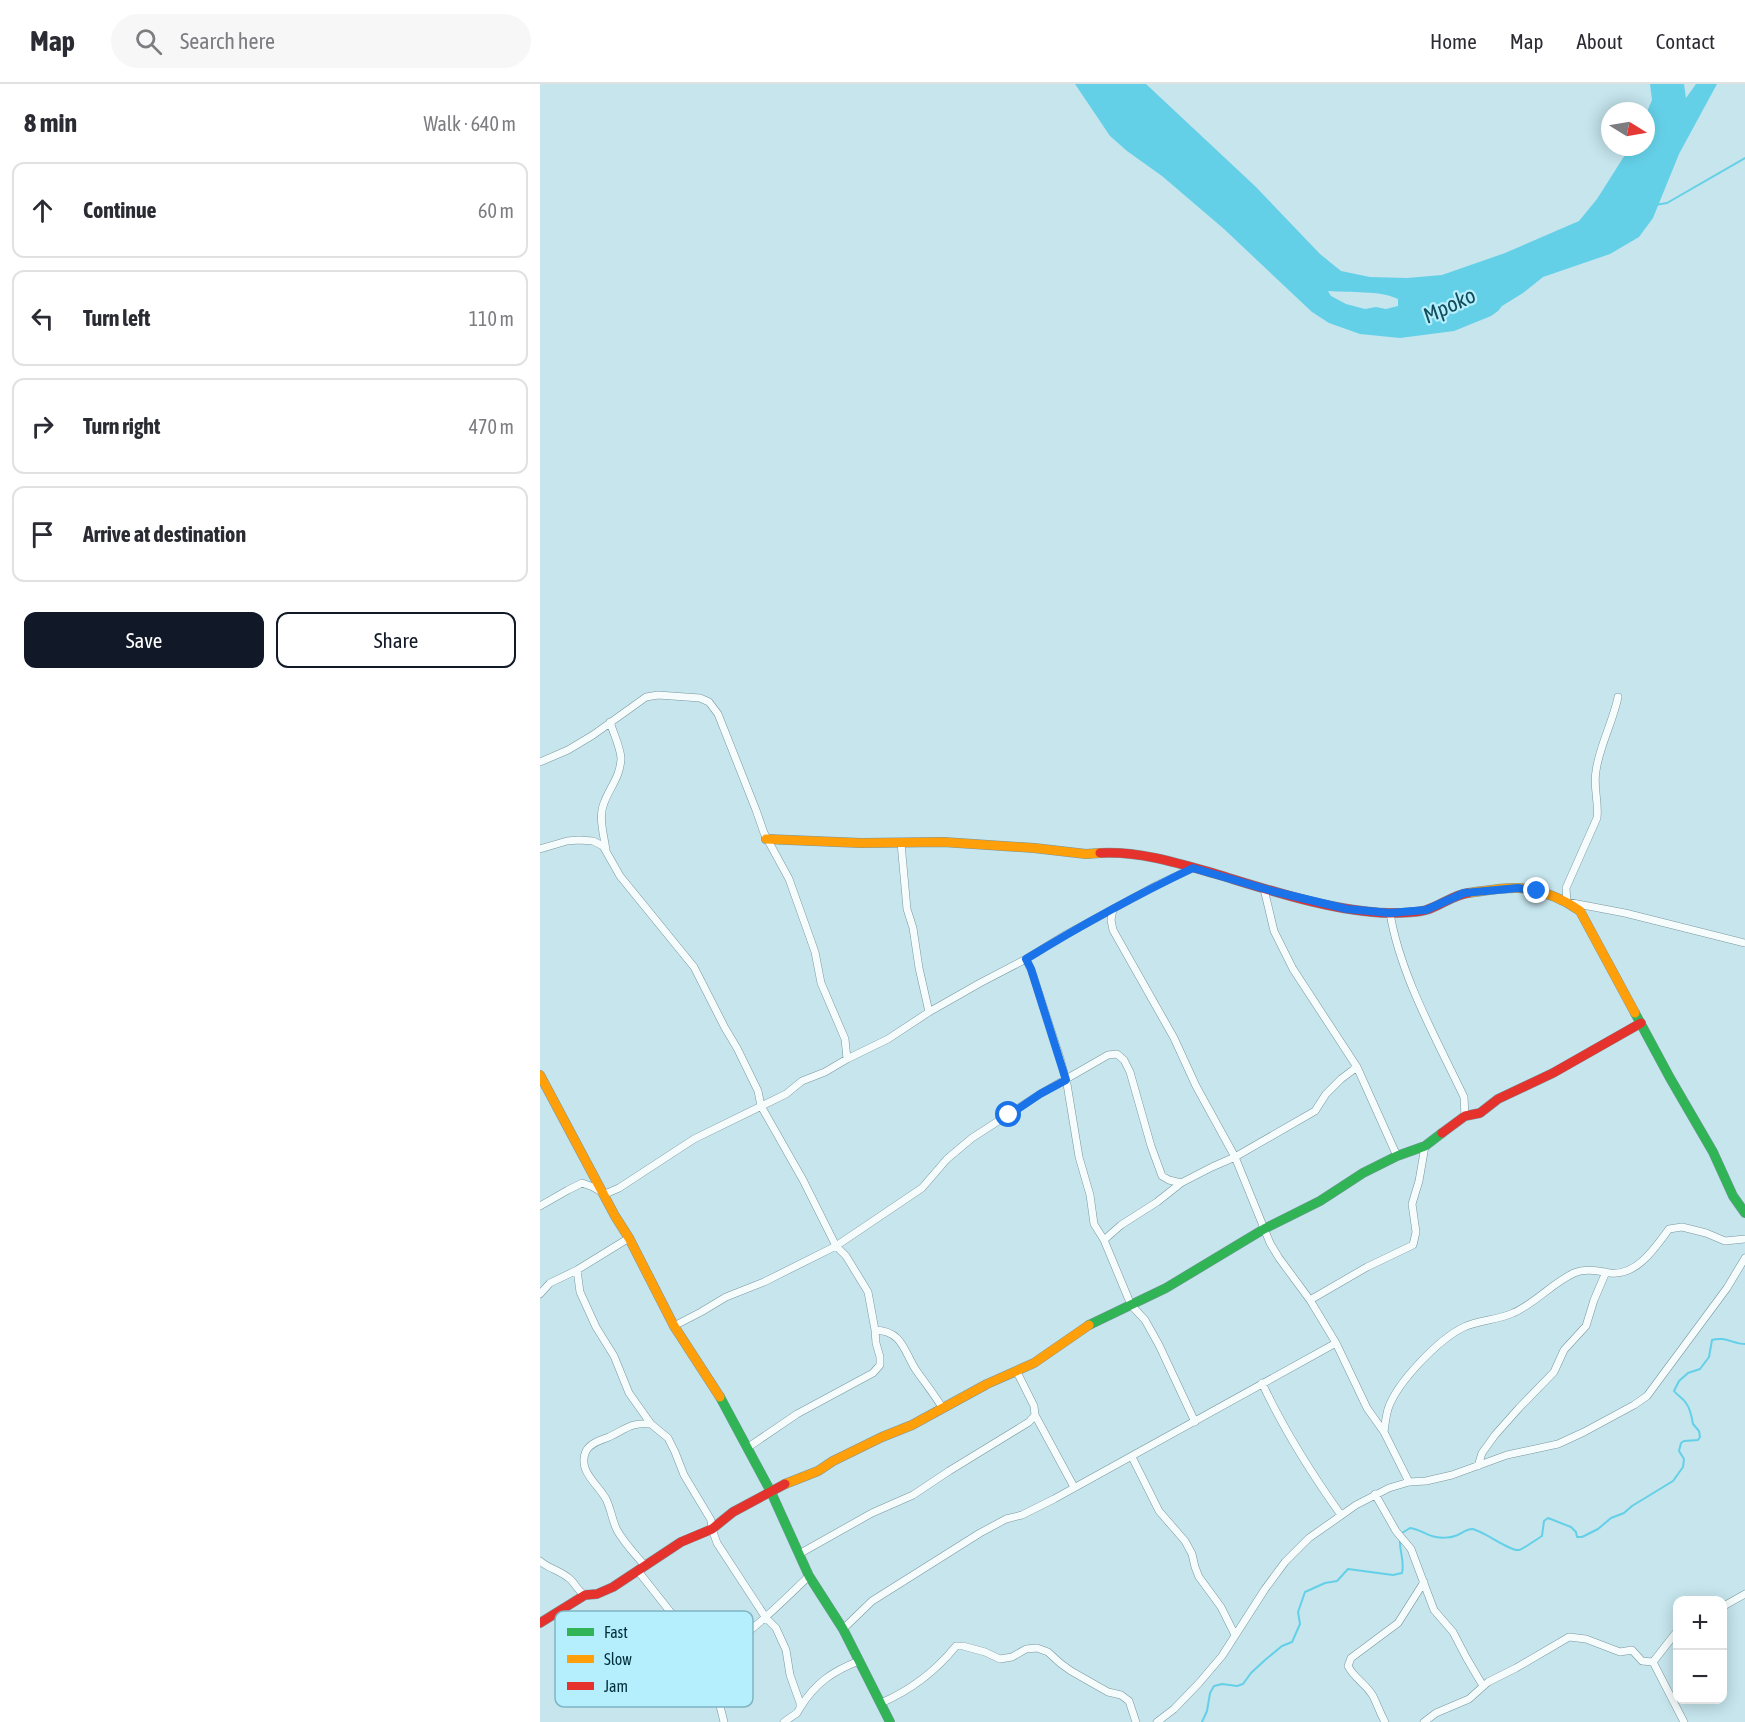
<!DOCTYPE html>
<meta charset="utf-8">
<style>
body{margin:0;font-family:"Asap Condensed",sans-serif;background:#f7f7f7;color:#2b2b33}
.controls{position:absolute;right:18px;bottom:18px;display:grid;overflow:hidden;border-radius:12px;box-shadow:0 3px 15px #0003}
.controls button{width:54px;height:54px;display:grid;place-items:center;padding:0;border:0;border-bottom:2px solid #e1e1e2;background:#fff;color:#2b2b33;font:30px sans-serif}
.compass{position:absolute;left:1061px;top:18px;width:54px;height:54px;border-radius:50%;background:#fff;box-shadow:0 3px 15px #0003;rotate:101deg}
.stop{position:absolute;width:18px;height:18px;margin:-14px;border:4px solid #1a73e8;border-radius:50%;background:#fff}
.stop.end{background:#1a73e8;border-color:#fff;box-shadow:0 2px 6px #0008}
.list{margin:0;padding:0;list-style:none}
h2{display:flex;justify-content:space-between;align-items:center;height:78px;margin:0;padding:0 24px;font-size:26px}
h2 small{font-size:20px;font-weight:400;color:#7c7c81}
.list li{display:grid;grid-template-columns:39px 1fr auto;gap:18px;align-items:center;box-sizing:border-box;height:96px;margin:0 12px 12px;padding:0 12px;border:2px solid #e1e1e2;border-radius:12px}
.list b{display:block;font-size:22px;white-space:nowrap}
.list em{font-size:20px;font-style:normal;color:#7c7c81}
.actions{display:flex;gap:12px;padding:18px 24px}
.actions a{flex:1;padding:14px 0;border:2px solid #111827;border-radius:12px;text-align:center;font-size:21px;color:#111827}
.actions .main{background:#111827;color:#fff}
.icon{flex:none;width:33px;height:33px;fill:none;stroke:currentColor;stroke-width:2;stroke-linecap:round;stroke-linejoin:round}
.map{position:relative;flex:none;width:1205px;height:1638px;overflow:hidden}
header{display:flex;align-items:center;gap:36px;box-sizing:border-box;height:84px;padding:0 30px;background:#fff;border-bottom:2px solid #e1e1e2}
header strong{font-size:28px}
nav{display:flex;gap:33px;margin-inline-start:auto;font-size:21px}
.search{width:420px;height:54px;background:#f7f7f7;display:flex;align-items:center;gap:15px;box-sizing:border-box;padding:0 21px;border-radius:33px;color:#7c7c81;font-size:22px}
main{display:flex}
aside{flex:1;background:#fff}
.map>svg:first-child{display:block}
</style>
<header>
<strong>Map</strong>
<div class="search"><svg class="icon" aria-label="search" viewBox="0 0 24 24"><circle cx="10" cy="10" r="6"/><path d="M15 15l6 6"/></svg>Search here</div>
<nav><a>Home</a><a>Map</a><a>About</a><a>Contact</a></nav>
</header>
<main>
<aside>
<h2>8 min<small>Walk · 640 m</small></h2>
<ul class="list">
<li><svg class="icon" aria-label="ahead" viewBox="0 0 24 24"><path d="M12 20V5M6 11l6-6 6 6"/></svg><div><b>Continue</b></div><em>60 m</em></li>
<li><svg class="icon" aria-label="left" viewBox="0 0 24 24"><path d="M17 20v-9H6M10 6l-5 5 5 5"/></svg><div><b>Turn left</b></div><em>110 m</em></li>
<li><svg class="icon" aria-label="right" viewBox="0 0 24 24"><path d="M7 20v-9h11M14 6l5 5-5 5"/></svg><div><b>Turn right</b></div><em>470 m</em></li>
<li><svg class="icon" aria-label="arrive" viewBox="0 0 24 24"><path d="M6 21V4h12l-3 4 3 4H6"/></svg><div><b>Arrive at destination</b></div></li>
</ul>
<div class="actions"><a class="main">Save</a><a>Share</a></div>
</aside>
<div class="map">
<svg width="1205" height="1638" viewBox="0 0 1205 1638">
<rect width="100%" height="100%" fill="#c6e5ed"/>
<!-- water -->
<path fill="#64d0e7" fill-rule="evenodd" d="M535,0H606L716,103L780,170L801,187L830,193L867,194L902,191L965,169L1039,137L1057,115L1090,63H1106V30L1112,16L1110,0H1144L1146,14L1156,0H1177L1139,70L1113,134L1099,153L1070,170L1003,193L983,209L962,222L958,227L951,232L914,247L860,254L820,250L789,239L772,228L684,145L622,92L587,67L570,52ZM788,207C810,209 840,206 858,215V222L846,225L836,223L825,225L806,220L791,212Z"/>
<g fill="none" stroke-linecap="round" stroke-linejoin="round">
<!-- stream -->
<path stroke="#64d0e7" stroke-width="2" d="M1115,121L1127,119L1205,74
M862,1449L870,1444C880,1445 887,1452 896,1453C901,1454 910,1454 915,1452C921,1450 926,1445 932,1445C942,1446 971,1468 979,1466C983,1465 997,1455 1002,1452L1004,1437L1008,1434L1031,1443L1036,1448L1037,1453H1042L1058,1445L1071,1434L1084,1429L1092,1422L1133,1397L1143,1383L1144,1375L1139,1367L1141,1359L1144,1357L1158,1356L1160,1353L1159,1347L1153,1340C1152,1334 1150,1324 1146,1319C1143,1314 1138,1312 1134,1307L1139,1297L1148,1289L1160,1285L1169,1273L1172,1256C1185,1252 1193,1260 1205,1260
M662,1638L667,1627L670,1609L674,1602L682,1600L697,1602L703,1600L711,1589L725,1576L742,1562L752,1558L760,1540L758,1528L765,1508L785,1499L797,1497L808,1485L853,1491L862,1489C865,1477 859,1467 860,1455"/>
<!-- street casing -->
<g stroke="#78979e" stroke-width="8">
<path id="street" d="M1078,613C1073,638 1059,663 1056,687C1053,703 1059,718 1057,734L1026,804L1027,818L1085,829L1205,859
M0,678L28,666L53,651L106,613L118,611L160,614L169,618L178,630L216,726L224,749L249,795L275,868L281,899L305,955L307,975
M361,759L367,825L373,844L379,884L389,928
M0,765L27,757L39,756L53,757L63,762L80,792L154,883L185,944L197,964L218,1007L221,1022L263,1096L296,1162L306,1172L328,1208L335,1246L336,1259L340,1273V1281L333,1289L257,1330L207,1364
M66,766C64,751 58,733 64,719C70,703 80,693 81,675C81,665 73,648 70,638
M724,805L734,847L753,885L817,983L857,1072
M573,825L571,836L573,846L634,954L656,1002L695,1073L730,1159L739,1174L770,1216L796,1259L827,1324L844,1348L869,1398
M850,829C860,891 897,956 924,1013L925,1032
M486,875L491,885L520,974L527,1000L539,1073L550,1111L554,1140L564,1156L591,1221L605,1236L619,1261L655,1338
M0,1122L28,1106L42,1099L53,1103L65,1110L79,1104L154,1055L246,1010L262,997L285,988L307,975L348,955L389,928L440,899L486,875L527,850L617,801L653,784
M564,1156L581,1141L617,1118L641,1099L672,1083L695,1073L775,1027L786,1010L801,995L817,983
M37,1186L40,1208L56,1243L74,1272L89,1309L111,1340L128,1354L135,1368L144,1391L171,1436L172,1445L177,1459L226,1534L236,1544L246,1566L250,1591L260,1619V1624L257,1629L244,1638
M0,1210L10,1199L37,1186L89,1154
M770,1216L827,1183L873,1161L876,1148L872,1120L879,1097L885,1062
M134,1242L161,1228L186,1213L224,1198L296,1162L382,1104L407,1075L432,1054L500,1010L568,971L577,970L584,976L590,988L611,1062L622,1092L629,1096L641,1099
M335,1246C363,1247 364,1268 376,1286C385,1299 395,1311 403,1325
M722,1299C744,1346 771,1389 801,1431
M495,1331L534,1403
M844,1348C845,1340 846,1332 848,1325C857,1298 899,1255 924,1243C939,1236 958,1236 973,1229C996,1219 1012,1199 1034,1189C1046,1184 1058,1187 1070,1189C1097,1192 1115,1164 1129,1145L1142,1143L1166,1149L1185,1157L1205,1155
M592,1373L619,1427L645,1457L652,1470L655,1483L659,1493L681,1523L695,1551
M938,1382L942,1369L955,1351L979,1324L1014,1288L1024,1266L1046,1242L1054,1216L1066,1188
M835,1410L856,1447L871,1465L894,1526L913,1548L926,1573L943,1602
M259,1470L332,1429L373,1411L409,1387L489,1338L495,1331L494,1322L477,1288
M0,1477C9,1485 22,1487 31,1496C36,1501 38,1507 45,1511
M105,1482C96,1471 84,1459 77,1446C72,1436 71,1425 66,1415C58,1400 37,1387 46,1367C50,1359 61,1356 69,1353C86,1345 91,1338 111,1340
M98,1487L151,1554L170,1575L173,1607L180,1622L184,1638
M1182,1523L1205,1510
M303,1545L332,1517L440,1449L466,1435L482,1431L514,1415L796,1259
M170,1575C208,1552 238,1522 269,1492
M1113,1578L1144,1638
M1113,1578L1138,1546
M341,1619C371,1606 395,1588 416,1562H423L445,1568L460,1575L472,1573L486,1565L497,1564L508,1568L520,1579L531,1587L568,1608L581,1611L589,1617L596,1638
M260,1624C275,1599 293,1587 319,1577
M617,1638L634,1625L659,1599L682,1572L725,1505L745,1478L769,1454L816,1421L849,1404L869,1398L886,1397L912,1391L967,1371L1018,1360L1044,1348L1094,1321L1107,1312L1187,1204L1205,1174
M845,1638C840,1629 837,1620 833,1612C826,1600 814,1594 808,1582L811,1574L858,1539L884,1498
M884,1638L896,1629L929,1615L948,1598L976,1584L1029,1553L1046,1555L1080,1568L1092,1566L1102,1577L1113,1578"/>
</g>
<!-- fast casing -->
<g stroke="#78979e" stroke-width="10">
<path id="fast" d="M1095,929L1130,994L1173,1068L1193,1112L1205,1129
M549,1241L626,1204L724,1145L780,1117L823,1089L857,1072L885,1062L902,1049
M180,1313L231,1408L269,1492L303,1545L350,1638"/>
</g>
<!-- slow casing -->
<g stroke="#78979e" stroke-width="10">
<path id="slow" d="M226,755L321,759L403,758L494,764L546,770L560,769
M928,809C944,807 963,803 979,804C1001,806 1023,815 1040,827L1095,929
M0,991L75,1132L89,1154L134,1242L180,1313
M245,1400L278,1387L293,1377L342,1353L372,1341L447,1300L494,1279L549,1241"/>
</g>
<!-- jam casing -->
<g stroke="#78979e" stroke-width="10">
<path id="jam" d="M560,769C600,767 638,779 676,790C729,806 794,828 849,829C860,829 875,829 886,826C900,822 913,811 928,809
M902,1049L925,1032L940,1029L958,1015L1013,989L1101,939
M0,1539L45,1511L57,1510L73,1503L141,1458L172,1445L193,1428L245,1400"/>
</g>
<!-- street -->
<use href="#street" stroke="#f6fbfc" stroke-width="7"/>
<!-- fast -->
<use href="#fast" stroke="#30b455" stroke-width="9"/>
<!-- slow -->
<use href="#slow" stroke="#ff9f0a" stroke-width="9"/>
<!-- jam -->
<use href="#jam" stroke="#e5322d" stroke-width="9"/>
</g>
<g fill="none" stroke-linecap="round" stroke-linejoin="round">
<!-- route -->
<path stroke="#1a73e8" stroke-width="8" d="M469,1031L500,1010L526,996L491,885L486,875C540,842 596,811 653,784L732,807L807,825L850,829L886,826L924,809L978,804L997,807"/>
</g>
<g text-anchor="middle" stroke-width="4.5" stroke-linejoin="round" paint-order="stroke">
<!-- water labels -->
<g font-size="22" font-style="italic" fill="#114b58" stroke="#b5effe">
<text transform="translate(909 221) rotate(-25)" y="8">Mpoko</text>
</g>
</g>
<!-- legend -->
<rect x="15" y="1527" width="198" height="96" rx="9" fill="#b5effe" stroke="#7fb5c3" stroke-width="1.5"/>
<rect x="27" y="1544" width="27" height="8" fill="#30b455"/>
<rect x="27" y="1571" width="27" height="8" fill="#ff9f0a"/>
<rect x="27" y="1598" width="27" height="8" fill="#e5322d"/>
<g font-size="16" fill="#002f39">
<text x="64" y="1554">Fast</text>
<text x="64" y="1581">Slow</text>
<text x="64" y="1608">Jam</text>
</g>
</svg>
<div class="controls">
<button>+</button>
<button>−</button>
</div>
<svg class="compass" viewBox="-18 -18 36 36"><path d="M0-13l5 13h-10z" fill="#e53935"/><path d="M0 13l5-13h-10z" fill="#7c7c81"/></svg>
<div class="stop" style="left:469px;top:1031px"></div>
<div class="stop end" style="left:997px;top:807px"></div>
</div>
</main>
